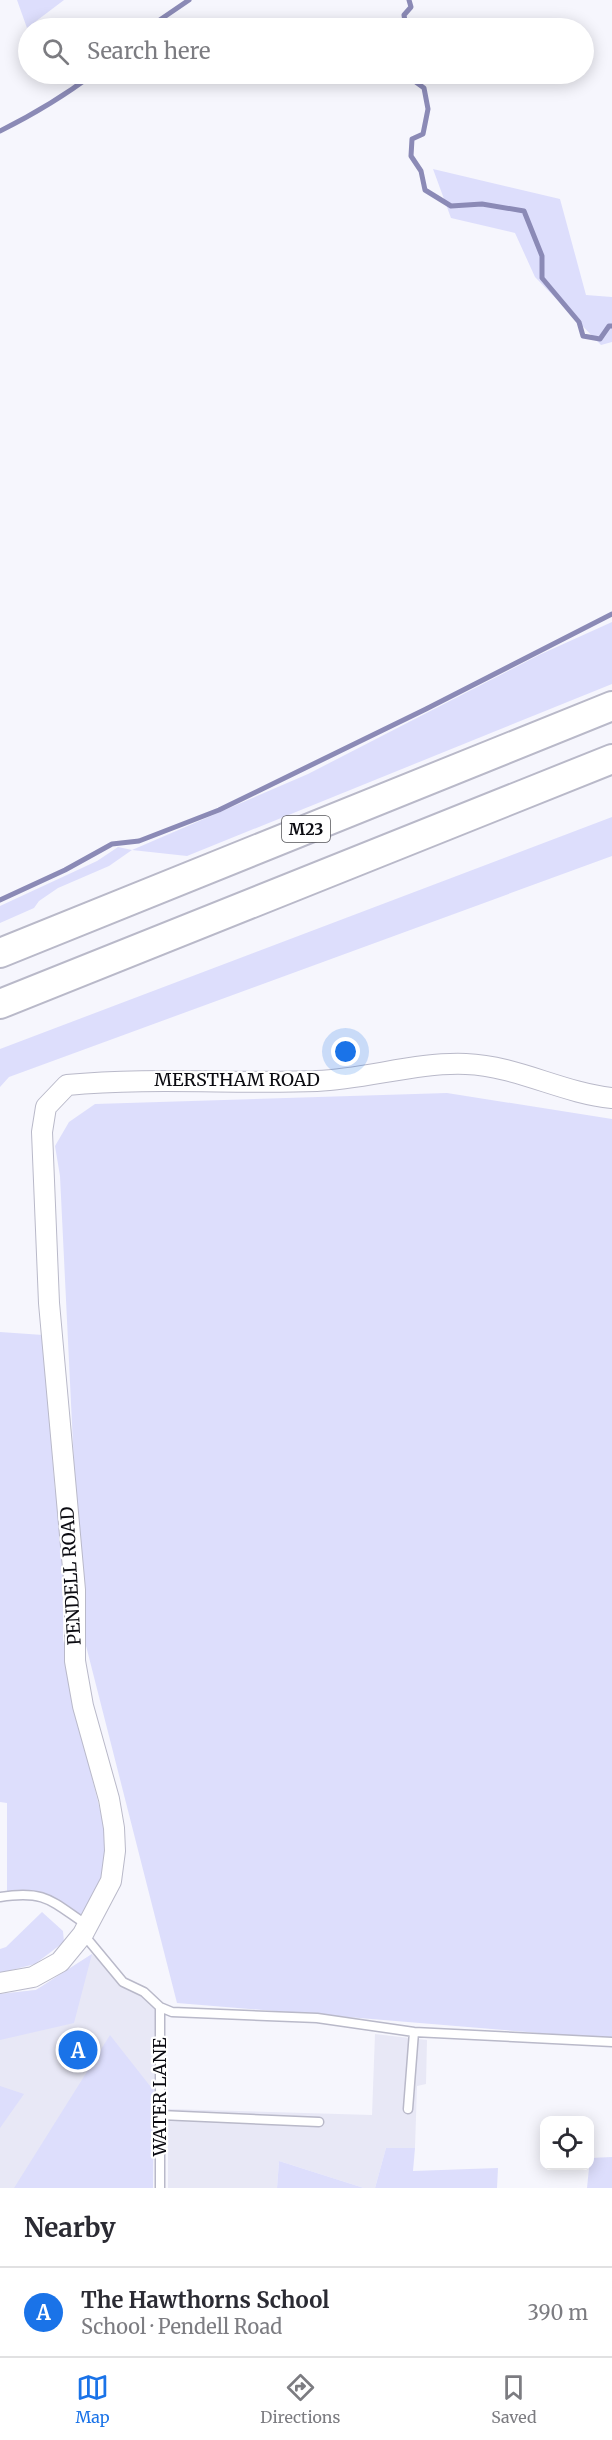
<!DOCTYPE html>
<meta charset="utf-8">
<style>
body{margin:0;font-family:Merriweather,serif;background:#f7f7f7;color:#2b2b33}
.controls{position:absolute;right:18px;bottom:18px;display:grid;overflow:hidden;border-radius:12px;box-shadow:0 3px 15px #0003}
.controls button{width:54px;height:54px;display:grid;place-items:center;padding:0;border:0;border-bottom:2px solid #e1e1e2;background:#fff;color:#2b2b33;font:30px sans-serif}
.you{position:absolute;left:346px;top:1052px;width:21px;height:21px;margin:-15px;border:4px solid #fff;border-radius:50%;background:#1a73e8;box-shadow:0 0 0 9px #1a73e833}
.badge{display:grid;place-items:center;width:39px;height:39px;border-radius:50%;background:#1a73e8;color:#fff;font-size:20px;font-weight:700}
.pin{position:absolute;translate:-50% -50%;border:3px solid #fff;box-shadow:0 2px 6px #0006}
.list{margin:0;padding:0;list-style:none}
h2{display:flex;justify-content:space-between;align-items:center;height:78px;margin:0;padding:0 24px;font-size:26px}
h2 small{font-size:20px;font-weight:400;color:#7c7c81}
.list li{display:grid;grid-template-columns:39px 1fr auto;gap:18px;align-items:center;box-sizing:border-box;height:90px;padding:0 24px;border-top:2px solid #e1e1e2}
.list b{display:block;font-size:22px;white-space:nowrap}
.list p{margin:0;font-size:20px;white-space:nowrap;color:#7c7c81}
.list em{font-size:20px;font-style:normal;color:#7c7c81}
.icon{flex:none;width:33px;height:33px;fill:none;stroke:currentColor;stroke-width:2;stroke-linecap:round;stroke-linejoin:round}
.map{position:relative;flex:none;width:612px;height:2188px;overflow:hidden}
.search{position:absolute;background:#fff;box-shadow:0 3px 15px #0003;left:18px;right:18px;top:18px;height:66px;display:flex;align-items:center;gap:15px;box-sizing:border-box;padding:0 21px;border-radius:33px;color:#7c7c81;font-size:22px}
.sheet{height:168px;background:#fff}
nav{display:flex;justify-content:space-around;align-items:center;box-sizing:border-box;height:84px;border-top:2px solid #e1e1e2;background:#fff;font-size:16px;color:#7c7c81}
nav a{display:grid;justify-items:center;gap:3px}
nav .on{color:#1a73e8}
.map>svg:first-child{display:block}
</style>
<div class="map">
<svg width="612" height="2188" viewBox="0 0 612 2188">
<rect width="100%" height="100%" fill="#f6f6fd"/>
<!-- built -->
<path fill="#e8e8f6" d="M92,1954L156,2009L152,2188H0V1994L36,1990Z
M375,2034L427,2040L426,2084L417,2086L415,2148H386L375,2188H364L279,2161L277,2188H168V2109L372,2115Z"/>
<!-- green -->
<path fill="#dddefc" d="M17,0H64L27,28Z
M433,169L560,199L586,295L612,297V342L601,345L535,277L515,233L451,218Z
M612,622V684L187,856L132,850L109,866L58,888L39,901L34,908L0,923V906L97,861L118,847L132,850L308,774L539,655Z
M612,817V856L9,1077L0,1087V1049Z
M447,1093L612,1119V2039L177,2003L82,1630L60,1176L55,1146L69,1122L95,1104Z
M0,1332L43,1335L55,1491L63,1503V1639L90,1770L108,1842L102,1884L80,1920L44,1897L7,1896V1803L0,1802Z
M42,1912L63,1931L64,1942L35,1964L0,1973V1949L6,1947Z
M92,1954L74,2023L0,2040V1994L36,1990Z
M110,2035L154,2091L153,2188H14Z
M0,2086L24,2094L0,2128Z
M386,2148H415L413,2171L498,2168L497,2188H375Z
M612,2157V2188H587L590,2158Z
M279,2161L364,2188H277Z"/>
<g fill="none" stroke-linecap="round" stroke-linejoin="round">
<!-- stream -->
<path stroke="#8b8ab6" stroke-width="5" d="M148,28L189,0
M406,28L404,15L411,7L409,0
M413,74V80L424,88L428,109L423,134L412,139L411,156L421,171L425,190L451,206L482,204L524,211L542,256V278L579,322L583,336L600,339L609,326H612
M0,131C34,114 63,97 93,74
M0,900L65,870L112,844L139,841L219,810L426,709L612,614"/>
<!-- service casing -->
<g stroke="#b9b9c9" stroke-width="11">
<path id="service" d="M0,1897C46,1890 51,1901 87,1925
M84,1935L123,1982L144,1992L160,2007L172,2012L317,2018L414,2032L612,2042
M160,2007V2188
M408,2109L414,2032
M160,2115L319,2122"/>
</g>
<!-- tertiary casing -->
<g stroke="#b9b9c9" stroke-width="22">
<path id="tertiary" d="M0,1983L33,1977L60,1962L83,1934L111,1881L115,1851L114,1828L109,1799L83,1706L75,1661V1590L49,1303L42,1132L46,1107L67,1085C150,1077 233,1084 317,1081C367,1079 416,1062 466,1064C517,1066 562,1093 612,1098"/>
</g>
<!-- motorway casing -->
<g stroke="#b9b9c9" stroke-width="32">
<path id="motorway" d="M0,953L612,706
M0,1004L612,759"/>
</g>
<!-- service -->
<use href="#service" stroke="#fff" stroke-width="8"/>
<!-- tertiary -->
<use href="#tertiary" stroke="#fff" stroke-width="20"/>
<!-- motorway -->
<use href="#motorway" stroke="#fff" stroke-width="28"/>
</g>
<g text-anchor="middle" stroke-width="4.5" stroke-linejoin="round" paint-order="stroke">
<!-- shield labels -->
<rect fill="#fff" stroke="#545458" stroke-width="1.5" x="282" y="816" width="48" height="26" rx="4.5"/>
<g font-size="16" font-weight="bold" fill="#0b0b11">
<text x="306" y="835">M23</text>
</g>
<!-- street labels -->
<g font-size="18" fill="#0b0b11" stroke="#fff">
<text x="237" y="1086">MERSTHAM ROAD</text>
<text transform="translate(71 1576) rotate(-93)" y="6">PENDELL ROAD</text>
<text transform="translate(160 2097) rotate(-90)" y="6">WATER LANE</text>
</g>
</g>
</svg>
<div class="controls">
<button><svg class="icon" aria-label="locate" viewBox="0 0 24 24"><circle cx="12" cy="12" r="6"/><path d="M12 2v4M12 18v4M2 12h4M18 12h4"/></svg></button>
</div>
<div class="you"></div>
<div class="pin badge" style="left:78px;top:2050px">A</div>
<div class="search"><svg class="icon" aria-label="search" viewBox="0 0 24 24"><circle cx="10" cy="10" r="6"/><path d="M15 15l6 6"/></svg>Search here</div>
</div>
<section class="sheet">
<h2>Nearby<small></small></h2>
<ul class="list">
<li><span class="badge">A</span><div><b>The Hawthorns School</b><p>School · Pendell Road</p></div><em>390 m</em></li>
</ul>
</section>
<nav>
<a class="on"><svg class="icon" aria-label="map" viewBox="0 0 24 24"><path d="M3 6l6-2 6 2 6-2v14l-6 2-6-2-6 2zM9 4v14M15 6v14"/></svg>Map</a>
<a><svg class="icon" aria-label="directions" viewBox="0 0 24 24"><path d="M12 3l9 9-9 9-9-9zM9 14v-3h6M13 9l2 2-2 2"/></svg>Directions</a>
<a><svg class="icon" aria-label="saved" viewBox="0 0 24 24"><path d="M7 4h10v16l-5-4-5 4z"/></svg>Saved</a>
</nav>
